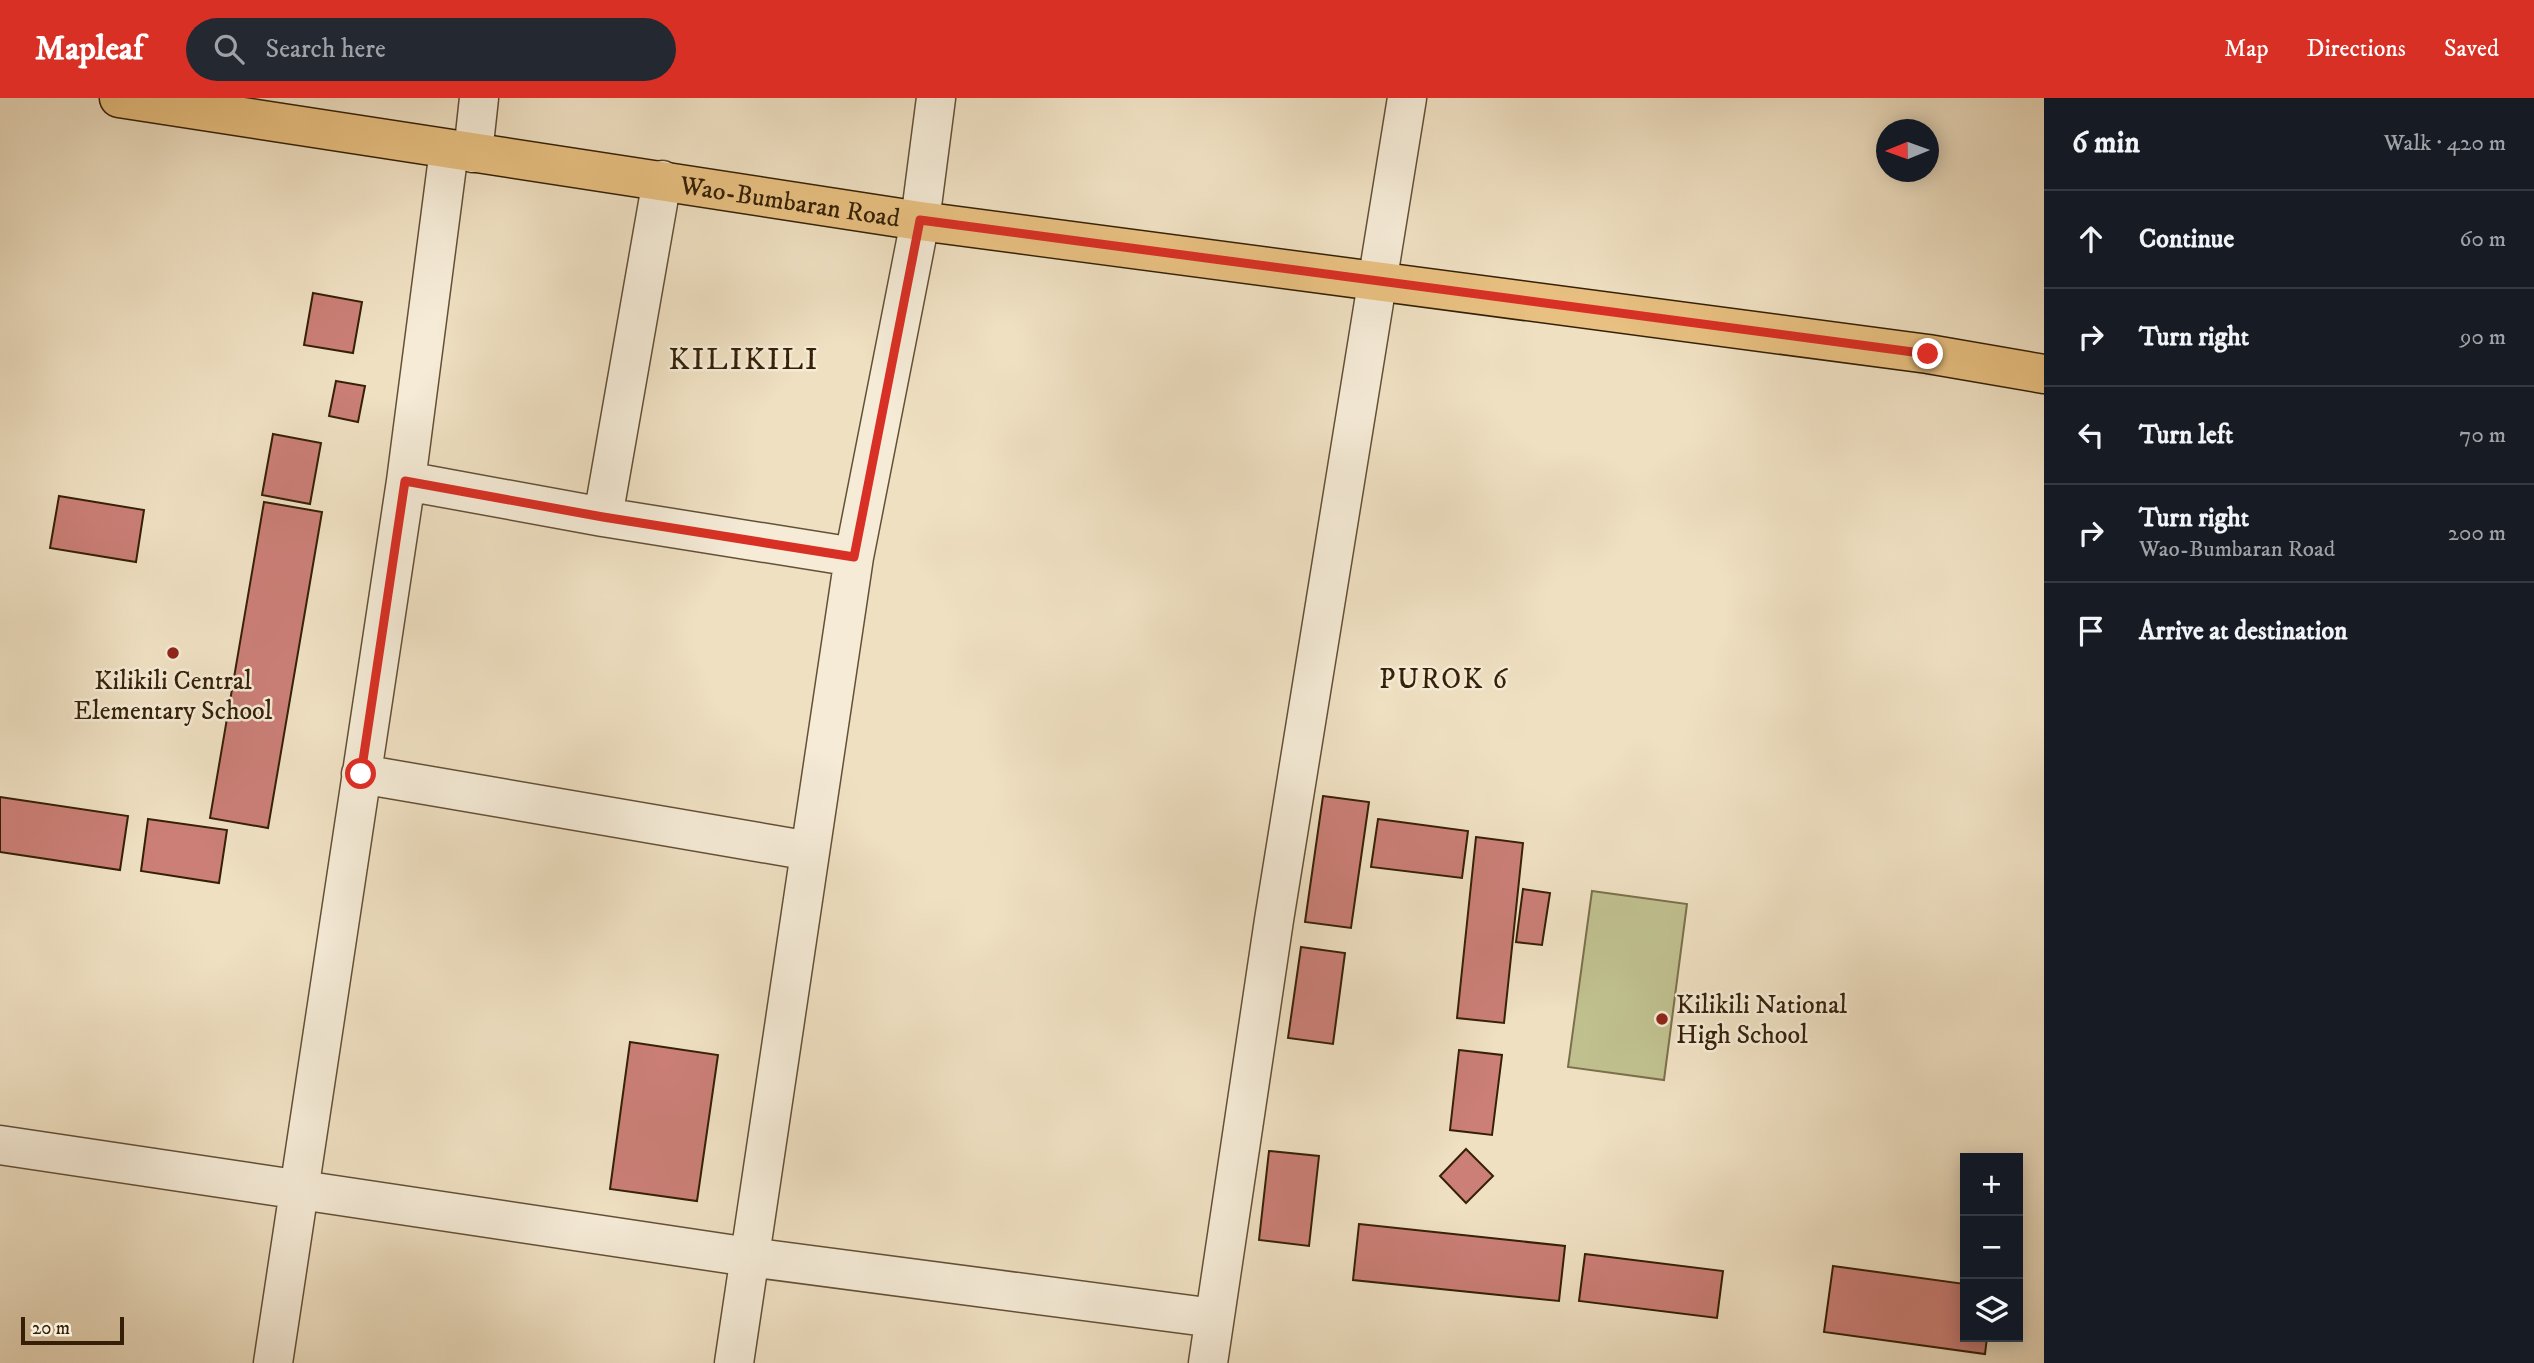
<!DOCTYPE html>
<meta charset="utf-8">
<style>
body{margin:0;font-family:"IM FELL DW Pica",serif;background:#242831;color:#f1f3f6}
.controls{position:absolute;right:21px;bottom:21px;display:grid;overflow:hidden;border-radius:0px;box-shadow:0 4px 18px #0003}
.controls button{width:63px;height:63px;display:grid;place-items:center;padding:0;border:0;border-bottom:2px solid #363941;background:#171b24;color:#f1f3f6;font:35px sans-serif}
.compass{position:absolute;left:1876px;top:21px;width:63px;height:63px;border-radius:50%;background:#171b24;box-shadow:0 4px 18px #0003;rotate:269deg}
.scale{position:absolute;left:21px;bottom:18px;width:103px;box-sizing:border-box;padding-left:7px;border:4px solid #352007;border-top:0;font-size:19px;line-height:24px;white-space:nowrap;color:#352007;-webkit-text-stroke:5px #f5ebd7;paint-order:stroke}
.stop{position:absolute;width:21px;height:21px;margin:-16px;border:5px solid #d93025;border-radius:50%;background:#fff}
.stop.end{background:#d93025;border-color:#fff;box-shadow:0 2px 7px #0008}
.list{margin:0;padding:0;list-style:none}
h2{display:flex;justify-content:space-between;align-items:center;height:91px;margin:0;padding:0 28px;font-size:30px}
h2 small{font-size:23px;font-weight:400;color:#9ea1a6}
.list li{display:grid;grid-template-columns:46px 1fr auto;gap:21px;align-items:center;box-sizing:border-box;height:98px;padding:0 28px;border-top:2px solid #363941}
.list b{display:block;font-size:26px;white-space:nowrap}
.list p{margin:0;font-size:23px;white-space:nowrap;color:#9ea1a6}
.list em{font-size:23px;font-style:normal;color:#9ea1a6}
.icon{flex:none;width:38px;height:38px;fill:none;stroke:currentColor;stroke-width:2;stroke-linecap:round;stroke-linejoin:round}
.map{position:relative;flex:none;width:2044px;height:1265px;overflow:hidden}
header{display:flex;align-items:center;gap:42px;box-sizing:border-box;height:98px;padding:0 35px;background:#d93025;color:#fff}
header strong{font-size:33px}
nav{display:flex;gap:38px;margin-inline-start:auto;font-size:24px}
.search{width:490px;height:63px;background:#242831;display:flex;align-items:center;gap:18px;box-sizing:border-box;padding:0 24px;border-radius:38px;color:#9ea1a6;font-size:26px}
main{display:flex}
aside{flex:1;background:#171b24}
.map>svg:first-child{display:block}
</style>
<header>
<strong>Mapleaf</strong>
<div class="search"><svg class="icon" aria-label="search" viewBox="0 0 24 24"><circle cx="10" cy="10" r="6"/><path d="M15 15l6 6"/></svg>Search here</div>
<nav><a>Map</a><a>Directions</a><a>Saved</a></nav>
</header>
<main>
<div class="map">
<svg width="2044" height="1265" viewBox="0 0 2044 1265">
<rect width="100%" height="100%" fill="#efe0c2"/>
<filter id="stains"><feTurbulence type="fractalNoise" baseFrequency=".00286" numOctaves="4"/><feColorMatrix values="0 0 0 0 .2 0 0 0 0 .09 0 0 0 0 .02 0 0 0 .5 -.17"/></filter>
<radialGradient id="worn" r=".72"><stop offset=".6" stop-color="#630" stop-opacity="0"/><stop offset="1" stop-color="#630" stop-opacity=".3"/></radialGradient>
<!-- green -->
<path fill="#c0c08f" stroke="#7a704b" stroke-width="2" d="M1592,793L1687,806L1664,982L1568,969Z"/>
<!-- building -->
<path fill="#cb7f77" stroke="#352007" stroke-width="2" d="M313,195L362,204L353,255L304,247Z
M336,283L365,288L358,324L329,318Z
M273,336L321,345L310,406L262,397Z
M59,398L144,412L136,464L50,450Z
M264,404L322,414L268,730L210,720Z
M1323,698L1369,704L1351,830L1305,824Z
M0,699L128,718L120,772L0,754Z
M148,721L227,732L219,785L141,773Z
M1378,721L1468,733L1462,780L1371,769Z
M1476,739L1523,745L1504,925L1457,920Z
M1523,791L1550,795L1542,847L1516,844Z
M1301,849L1345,855L1333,946L1288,940Z
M630,944L718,957L697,1103L610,1091Z
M1459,952L1502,957L1492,1037L1450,1032Z
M1466,1051L1493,1078L1466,1105L1440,1078Z
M1269,1053L1319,1058L1309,1148L1259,1142Z
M1359,1126L1565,1148L1559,1203L1353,1182Z
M1585,1156L1723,1173L1717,1220L1579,1203Z
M1833,1168L1965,1186V1239H1987L1985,1256L1824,1234Z"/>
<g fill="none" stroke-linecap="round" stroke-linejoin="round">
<!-- minor casing -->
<g stroke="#645036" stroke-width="41">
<path id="minor" d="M473,55L479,0
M406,383L603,419L854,459
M603,419L662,82
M361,676L810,753
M0,1047L749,1159L1214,1220
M273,1265L406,383L449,52
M734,1265L854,459L920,123L936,0
M1208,1265L1274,822L1407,0"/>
</g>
<!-- major casing -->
<g stroke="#352007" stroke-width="41">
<g id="major">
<path id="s1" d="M119,0L920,123L1928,256L2044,276"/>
</g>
</g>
<!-- minor -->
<use href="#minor" stroke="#f5ebd7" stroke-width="38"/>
<!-- major -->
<use href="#major" stroke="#e8c081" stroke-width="38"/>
</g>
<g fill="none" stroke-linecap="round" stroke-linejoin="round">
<!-- route -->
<path stroke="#d93025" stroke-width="9" d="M361,676L405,383L603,419L854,459L920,122L1928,256"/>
</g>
<!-- markers -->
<g fill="#8f2418" stroke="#f5ebd7" stroke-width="2.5">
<circle cx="173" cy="555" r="7"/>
<circle cx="1662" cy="921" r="7"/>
</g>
<g text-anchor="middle" stroke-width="5" stroke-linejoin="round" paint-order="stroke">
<!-- street labels -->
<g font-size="26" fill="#352007" stroke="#f5ebd7">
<text dy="9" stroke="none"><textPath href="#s1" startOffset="679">Wao-Bumbaran Road</textPath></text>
</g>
<!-- poi labels -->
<g font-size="26" fill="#352007" stroke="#f5ebd7">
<text x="173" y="591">Kilikili Central<tspan x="173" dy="30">Elementary School</tspan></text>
<text x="1676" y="915" text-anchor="start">Kilikili National<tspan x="1676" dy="30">High School</tspan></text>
</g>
<!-- neighbourhood labels -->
<g font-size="28" letter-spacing="2" fill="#352007" stroke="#f5ebd7">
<text x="1444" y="590">PUROK 6</text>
</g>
<!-- quarter labels -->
<g font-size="30" letter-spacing="2" fill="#352007" stroke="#f5ebd7">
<text x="744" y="271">KILIKILI</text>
</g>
</g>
<rect width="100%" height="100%" filter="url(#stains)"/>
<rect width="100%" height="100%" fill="url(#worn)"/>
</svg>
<div class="controls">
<button>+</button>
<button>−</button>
<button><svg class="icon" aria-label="layers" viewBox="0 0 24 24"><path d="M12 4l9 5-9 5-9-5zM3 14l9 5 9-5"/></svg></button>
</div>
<svg class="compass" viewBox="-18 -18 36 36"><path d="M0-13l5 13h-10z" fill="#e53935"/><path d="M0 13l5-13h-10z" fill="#9ea1a6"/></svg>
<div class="scale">20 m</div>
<div class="stop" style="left:361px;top:676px"></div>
<div class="stop end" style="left:1928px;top:256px"></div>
</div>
<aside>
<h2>6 min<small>Walk · 420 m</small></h2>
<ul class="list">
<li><svg class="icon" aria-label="ahead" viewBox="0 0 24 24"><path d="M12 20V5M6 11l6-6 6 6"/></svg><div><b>Continue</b></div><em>60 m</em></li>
<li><svg class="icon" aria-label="right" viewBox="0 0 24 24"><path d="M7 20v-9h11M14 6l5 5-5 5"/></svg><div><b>Turn right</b></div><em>90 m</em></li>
<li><svg class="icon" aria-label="left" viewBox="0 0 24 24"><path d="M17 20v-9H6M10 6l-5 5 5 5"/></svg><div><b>Turn left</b></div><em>70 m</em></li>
<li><svg class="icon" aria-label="right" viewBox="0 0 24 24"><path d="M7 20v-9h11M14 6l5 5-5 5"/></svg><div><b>Turn right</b><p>Wao-Bumbaran Road</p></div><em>200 m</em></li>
<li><svg class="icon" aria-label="arrive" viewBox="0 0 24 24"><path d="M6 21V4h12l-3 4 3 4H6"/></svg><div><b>Arrive at destination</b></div></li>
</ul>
</aside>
</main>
